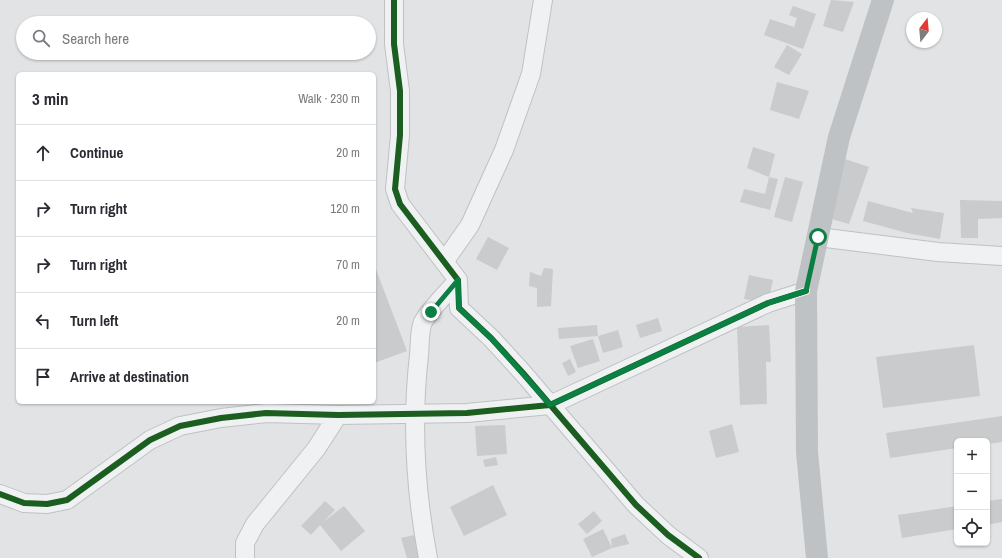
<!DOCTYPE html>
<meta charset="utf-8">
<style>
body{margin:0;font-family:"Archivo Narrow",sans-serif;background:#f7f7f7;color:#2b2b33}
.controls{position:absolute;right:12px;bottom:12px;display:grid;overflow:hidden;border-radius:6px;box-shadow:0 1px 3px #0004}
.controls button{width:36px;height:36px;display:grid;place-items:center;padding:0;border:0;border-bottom:1px solid #e1e1e2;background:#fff;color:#2b2b33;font:20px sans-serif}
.compass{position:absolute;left:906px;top:12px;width:36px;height:36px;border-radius:50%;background:#fff;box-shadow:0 1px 3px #0004;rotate:16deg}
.stop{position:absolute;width:12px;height:12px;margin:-9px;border:3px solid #0b8043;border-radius:50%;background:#fff}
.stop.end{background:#0b8043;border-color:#fff;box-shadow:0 1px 4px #0008}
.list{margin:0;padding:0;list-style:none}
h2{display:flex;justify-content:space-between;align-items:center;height:52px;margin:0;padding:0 16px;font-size:17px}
h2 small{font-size:13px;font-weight:400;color:#7c7c81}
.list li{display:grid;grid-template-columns:26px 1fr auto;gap:12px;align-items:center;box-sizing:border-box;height:56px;padding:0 16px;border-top:1px solid #e1e1e2}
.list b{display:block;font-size:15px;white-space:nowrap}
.list em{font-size:13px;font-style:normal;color:#7c7c81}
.icon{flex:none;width:22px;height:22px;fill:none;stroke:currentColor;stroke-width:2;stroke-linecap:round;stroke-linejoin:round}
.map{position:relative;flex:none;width:1002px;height:558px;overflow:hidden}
.search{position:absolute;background:#fff;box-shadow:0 1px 3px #0004;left:16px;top:16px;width:360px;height:44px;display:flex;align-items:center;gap:10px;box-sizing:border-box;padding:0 14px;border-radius:22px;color:#7c7c81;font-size:15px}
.panel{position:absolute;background:#fff;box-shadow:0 1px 3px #0004;left:16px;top:72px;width:360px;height:332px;border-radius:6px}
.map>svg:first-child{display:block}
</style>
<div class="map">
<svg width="1002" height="558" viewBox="0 0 1002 558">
<rect width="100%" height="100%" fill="#e1e3e5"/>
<!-- building -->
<path fill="#c9cbcd" d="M831,0L854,2L843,32L823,26Z
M793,6L816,14L803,49L764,35L770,19L794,27L797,18L789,15Z
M787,45L802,54L789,75L774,67Z
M777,82L809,91L799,119L770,110Z
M753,147L775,154L769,177L747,168Z
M845,159L869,167L849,224L825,217Z
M769,177L778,179L770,210L740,202L744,189L765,194Z
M785,177L803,182L792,222L774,217Z
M960,200L1002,201V218L978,219V238H961Z
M868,201L913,213L911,208L944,213L940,239L907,233L863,221Z
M488,237L509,248L497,270L476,259Z
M374,264L407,351L374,363Z
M544,268L553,269L551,306L537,307V288L529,286L530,272L541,276Z
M749,275L773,280L768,303L744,299Z
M658,318L662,331L640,338L636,325Z
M597,325L598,336L559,339L558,328Z
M769,325L771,362H766L767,404L740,405L737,327Z
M618,330L623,347L603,353L598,336Z
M593,339L600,361L578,368L570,346Z
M974,345L980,396L883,408L876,357Z
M570,359L576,372L568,376L562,363Z
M1002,416V442L987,444V441H957V448L890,458L886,433Z
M732,424L739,452L716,458L709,431Z
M505,425L507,454L477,456L475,426Z
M496,457L498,465L485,467L483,460Z
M493,485L507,515L464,536L450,507Z
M1002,499V522L987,525V501Z
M325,501L335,510L323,522L344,506L365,531L341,551L320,525L311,535L301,526Z
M957,506V529L902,538L898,515Z
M594,511L602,521L587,534L578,524Z
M603,529L612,548L592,557L583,539Z
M427,532L433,558H407L401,538Z
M625,534L629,544L612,548L611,539Z"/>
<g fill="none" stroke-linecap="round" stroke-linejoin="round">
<!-- street casing -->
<g stroke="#bfc1c3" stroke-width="20">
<path id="street" d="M394,0V44L400,91V135L395,189L400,204L458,280L459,308L491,338L523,373L636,505L668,535L699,558
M818,237L938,252L1002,256
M444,262L470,225L504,150L531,74L543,0
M0,494L24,503L47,504L67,500L150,440L180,426L221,418L266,413L338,415L467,413L550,405L768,303L806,291
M245,558V543L255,524L316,449L338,415
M428,558C415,489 411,425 419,355C420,346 419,331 423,322C431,308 447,293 458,280"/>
</g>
<!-- street -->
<use href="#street" stroke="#f0f1f2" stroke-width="18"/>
<!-- secondary -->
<path stroke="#bfc2c5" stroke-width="22" d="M817,558L807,452L806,291L839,137L883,0"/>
<!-- cycleway casing -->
<g stroke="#eef2f5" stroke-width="8">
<path id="cycleway" d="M394,0V44L400,91V135L395,189L400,204L458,280L459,308L491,338L523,373L636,505L668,535L699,558
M0,494L24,503L47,504L67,500L150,440L180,426L221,418L266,413L338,415L467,413L550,405L768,303L806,291"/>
</g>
<!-- cycleway -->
<use href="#cycleway" stroke="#1b5e20" stroke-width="6"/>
</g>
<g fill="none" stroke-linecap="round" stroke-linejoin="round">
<!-- route -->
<path stroke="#0b8043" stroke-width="5" d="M431,312L458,280L459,308L491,338L550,405L768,303L806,291L818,237"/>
</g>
</svg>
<div class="controls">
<button>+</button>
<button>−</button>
<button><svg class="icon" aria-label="locate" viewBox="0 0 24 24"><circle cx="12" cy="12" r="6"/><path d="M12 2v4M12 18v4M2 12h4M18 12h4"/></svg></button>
</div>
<svg class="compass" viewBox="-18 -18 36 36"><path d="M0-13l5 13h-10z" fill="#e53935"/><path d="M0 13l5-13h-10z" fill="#7c7c81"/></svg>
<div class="stop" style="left:818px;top:237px"></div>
<div class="stop end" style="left:431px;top:312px"></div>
<div class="search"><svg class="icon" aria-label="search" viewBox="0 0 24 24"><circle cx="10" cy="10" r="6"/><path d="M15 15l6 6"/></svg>Search here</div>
<section class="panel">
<h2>3 min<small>Walk · 230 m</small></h2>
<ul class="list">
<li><svg class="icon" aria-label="ahead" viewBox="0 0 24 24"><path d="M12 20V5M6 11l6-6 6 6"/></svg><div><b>Continue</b></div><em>20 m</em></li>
<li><svg class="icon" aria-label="right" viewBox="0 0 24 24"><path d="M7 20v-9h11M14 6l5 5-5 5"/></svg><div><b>Turn right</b></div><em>120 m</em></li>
<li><svg class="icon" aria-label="right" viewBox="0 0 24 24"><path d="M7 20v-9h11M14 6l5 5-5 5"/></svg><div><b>Turn right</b></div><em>70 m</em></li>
<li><svg class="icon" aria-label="left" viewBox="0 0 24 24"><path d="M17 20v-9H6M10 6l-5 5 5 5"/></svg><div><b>Turn left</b></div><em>20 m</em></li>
<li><svg class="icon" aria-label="arrive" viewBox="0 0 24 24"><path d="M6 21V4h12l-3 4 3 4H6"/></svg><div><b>Arrive at destination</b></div></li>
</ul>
</section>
</div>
